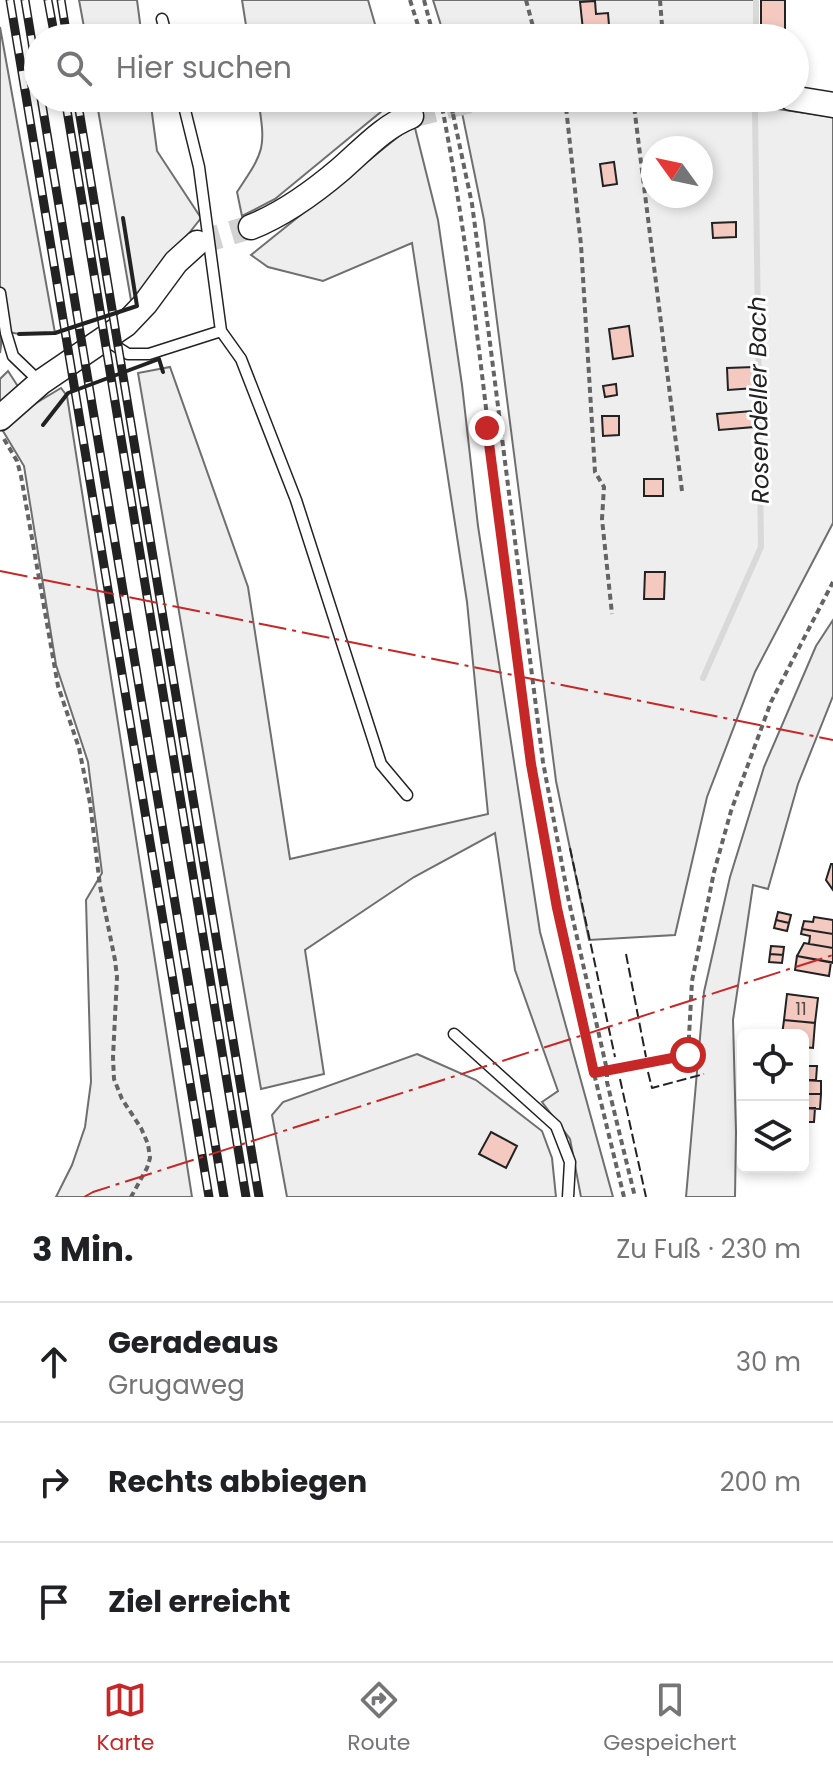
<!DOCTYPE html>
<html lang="de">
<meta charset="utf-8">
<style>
body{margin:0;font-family:Poppins,sans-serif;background:#f2f2f2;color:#202124}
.controls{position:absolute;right:24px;bottom:24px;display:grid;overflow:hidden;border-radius:12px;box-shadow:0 4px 12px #0003}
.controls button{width:72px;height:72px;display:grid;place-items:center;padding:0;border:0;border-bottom:2px solid #e0e0e0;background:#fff;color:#202124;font:40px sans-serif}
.compass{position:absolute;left:641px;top:136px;width:72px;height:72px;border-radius:50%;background:#fff;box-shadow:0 4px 12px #0003;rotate:303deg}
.stop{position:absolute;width:24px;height:24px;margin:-18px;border:6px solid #c62828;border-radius:50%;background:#fff}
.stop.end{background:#c62828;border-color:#fff;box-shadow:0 2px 8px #0008}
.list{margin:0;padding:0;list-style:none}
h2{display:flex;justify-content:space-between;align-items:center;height:104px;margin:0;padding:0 32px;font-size:34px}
h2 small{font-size:26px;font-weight:400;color:#757577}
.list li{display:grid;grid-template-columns:52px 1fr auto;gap:24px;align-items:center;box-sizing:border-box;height:120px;padding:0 32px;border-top:2px solid #e0e0e0}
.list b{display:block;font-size:30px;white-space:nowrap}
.list p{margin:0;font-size:26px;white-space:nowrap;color:#757577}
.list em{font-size:26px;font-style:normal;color:#757577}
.icon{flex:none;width:44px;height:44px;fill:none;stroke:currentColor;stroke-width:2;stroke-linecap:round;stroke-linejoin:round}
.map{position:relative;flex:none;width:833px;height:1197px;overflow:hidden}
.search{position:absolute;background:#fff;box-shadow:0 4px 12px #0003;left:24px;right:24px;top:24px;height:88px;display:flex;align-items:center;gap:20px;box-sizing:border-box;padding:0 28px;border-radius:44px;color:#757577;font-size:30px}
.sheet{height:464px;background:#fff}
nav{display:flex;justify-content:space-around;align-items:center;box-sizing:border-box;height:112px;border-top:2px solid #e0e0e0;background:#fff;font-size:22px;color:#757577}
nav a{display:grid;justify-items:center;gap:4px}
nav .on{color:#c62828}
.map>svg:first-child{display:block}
</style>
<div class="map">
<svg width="833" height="1197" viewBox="0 0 833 1197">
<rect width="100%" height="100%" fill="#fff"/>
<!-- green -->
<path fill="#eee" stroke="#6f6f6f" stroke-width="2" fill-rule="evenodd" d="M79,0H137L142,38H86Z
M242,0H368L379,38H248Z
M433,0H755L754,38H445Z
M0,27L55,333L19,334L3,331L0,353Z
M96,98H150L157,151L201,218L132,306Z
M258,98H402L406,106L382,111L275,199L242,216L237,192C265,150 266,149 258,98Z
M459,98H756L757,106L833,117V523L755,672L707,797L675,935L589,940L556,781L484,220ZM653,148H701V196H653Z
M414,124L438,220L462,385L478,526L540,932L613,1197H581L570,1139L542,1102L558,1091L515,970L495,833L414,877L305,950L324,1074L261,1089L138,373L170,367L248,587L290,859L488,814L467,602L412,243L323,281L268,267L251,255Z
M8,371L19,388L0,405V379Z
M61,388L67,396L192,1197H56L72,1165L85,1127L91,1082L86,900L102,873L88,762L56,665L24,466L3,431L33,405Z
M833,620V696L798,784L768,889L753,885L733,1020L736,1132L735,1197H686L704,992L730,877L764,767L816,646Z
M417,1054L476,1080L542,1131L552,1158L556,1197H287L272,1115L283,1102Z"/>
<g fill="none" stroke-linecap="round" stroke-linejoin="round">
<!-- stream -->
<path stroke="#d9d9d9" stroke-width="6" d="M756,38V0
M703,678L761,547L755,111"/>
</g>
<!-- building -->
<path fill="#f3c9c0" stroke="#222" stroke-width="2" d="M761,0H785V37L761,36Z
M595,1L596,14L608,13L610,38H576L575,31L583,30L580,2Z
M614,162L617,184L603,186L600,164Z
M736,222V237L713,238L712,223Z
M629,326L633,356L613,359L609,329Z
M754,367L755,388L728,390L727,368Z
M616,384L617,395L605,397L603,386Z
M752,411L754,427L719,430L717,414Z
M602,416H619V435L603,436Z
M644,479H663V496H644Z
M645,572H665L664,599H644Z
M831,864H833V890L826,880Z
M778,912L791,915L789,923L776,920Z
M814,917L833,920V934L802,929L804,921L813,922Z
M776,920L789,923L787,931L774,928Z
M802,929L833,934V948L809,944L810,936L801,934Z
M804,943L833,948V963L797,956Z
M771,946L784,947L783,955L770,954Z
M770,954L783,955L782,963L769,962Z
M797,956L831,962L829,976L795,970Z
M787,994L818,998L815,1023L784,1020Z
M784,1020L815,1023L813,1048L803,1047V1035H782Z
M803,1066H817L816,1080H803Z
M803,1080L821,1081V1094H803Z
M803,1094H821L820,1109L803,1108Z
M803,1108H815L814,1122H803Z
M491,1132L517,1146L506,1168L479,1154Z"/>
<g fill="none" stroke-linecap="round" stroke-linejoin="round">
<!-- tertiary-tunnel -->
<path stroke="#d3d3d3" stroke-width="24" stroke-dasharray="24 12" stroke-linecap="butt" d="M411,116L482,98
M197,243L251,227"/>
<!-- service casing -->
<g stroke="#222" stroke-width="13">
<path id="service" d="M162,19L167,38
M182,98L199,167L221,331L241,359L296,500L381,764L407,795
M0,293L6,333L13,356L39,381
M106,340L128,354H149L221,331
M454,1034L556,1126L570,1162L568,1197"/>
</g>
<!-- tertiary casing -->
<g stroke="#222" stroke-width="27">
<path id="tertiary" d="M791,98L833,105
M251,227C284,214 314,192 341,169C364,149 383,127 411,116
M0,418L41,382L126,324L145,304L176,262L197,243"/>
</g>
<!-- path -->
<path stroke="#646464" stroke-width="4" stroke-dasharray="6 4" stroke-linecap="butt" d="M410,0L422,38
M424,0L434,38
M526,0L536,38
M660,0L663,38
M565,98L581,245L595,472L604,487L602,519L612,614
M633,98L682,491
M453,114L472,204L479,256L543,762L569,902L607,1070V1082L635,1197
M444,117C484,331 497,549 531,765C554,911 589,1054 624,1197
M4,439L17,461L21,476L58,686L79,748L90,803L100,886L115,960L117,977L113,1057L114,1079L122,1099L141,1128L148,1144L150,1158L147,1168L131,1197
M594,1073L688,1055L692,981L714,872L731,811L771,702L833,582"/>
<!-- service -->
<use href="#service" stroke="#fff" stroke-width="10"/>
<!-- tertiary -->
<use href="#tertiary" stroke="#fff" stroke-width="24"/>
<!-- rail casing -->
<g stroke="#222" stroke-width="9">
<path id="rail" d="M10,0L209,1197
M25,0L38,79
M48,0L55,38
M61,0L67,38
M41,98L224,1197
M65,98L246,1197
M77,98L259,1197"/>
</g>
<!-- rail -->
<use href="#rail" stroke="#fff" stroke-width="6" stroke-dasharray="18" stroke-linecap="butt"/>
<!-- path-bridge -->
<path stroke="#646464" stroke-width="4" stroke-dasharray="6 4" stroke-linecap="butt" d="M440,98L444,117
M449,98L453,114"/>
<!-- fence -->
<path stroke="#222" stroke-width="2" stroke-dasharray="10 4" stroke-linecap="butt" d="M570,848L615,1057
M626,954L646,1057
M648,1072L652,1088L704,1074
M620,1079L646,1197"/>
<!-- wall -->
<path stroke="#222" stroke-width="4" d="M19,334L55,333L137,306L123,218
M43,425L68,393L159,359L163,372"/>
<!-- power -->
<path stroke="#c62828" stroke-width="2" stroke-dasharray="28 6 4 6" stroke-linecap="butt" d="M0,571L833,740
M84,1197L93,1192L833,955"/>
</g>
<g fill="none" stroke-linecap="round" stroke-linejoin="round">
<!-- route -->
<path stroke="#c62828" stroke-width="10" d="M487,428L531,764L557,908L594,1073L688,1055"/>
</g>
<g text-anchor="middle" stroke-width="6" stroke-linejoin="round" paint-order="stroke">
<!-- number labels -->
<g font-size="18" fill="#564c4a">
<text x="801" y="1015">11</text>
</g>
<!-- water labels -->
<g font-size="24" font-style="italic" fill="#222" stroke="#fff">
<text transform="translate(759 400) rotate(-91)" y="8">Rosendeller Bach</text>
</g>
</g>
</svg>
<div class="controls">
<button><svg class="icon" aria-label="locate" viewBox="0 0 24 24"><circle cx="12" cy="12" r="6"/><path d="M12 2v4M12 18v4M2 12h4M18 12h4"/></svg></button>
<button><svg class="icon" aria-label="layers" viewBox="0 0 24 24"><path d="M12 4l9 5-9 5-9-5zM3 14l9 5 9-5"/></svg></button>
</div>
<svg class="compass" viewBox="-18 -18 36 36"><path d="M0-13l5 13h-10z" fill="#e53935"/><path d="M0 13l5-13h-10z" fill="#757577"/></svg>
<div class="stop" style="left:688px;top:1055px"></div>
<div class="stop end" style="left:487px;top:428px"></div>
<div class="search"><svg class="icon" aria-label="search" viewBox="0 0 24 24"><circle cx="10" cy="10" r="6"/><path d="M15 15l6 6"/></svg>Hier suchen</div>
</div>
<section class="sheet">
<h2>3 Min.<small>Zu Fuß · 230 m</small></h2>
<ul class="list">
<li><svg class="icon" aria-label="ahead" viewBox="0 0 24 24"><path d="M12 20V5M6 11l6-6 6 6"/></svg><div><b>Geradeaus</b><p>Grugaweg</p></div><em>30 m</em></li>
<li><svg class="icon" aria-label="right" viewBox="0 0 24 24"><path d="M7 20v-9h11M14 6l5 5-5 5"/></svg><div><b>Rechts abbiegen</b></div><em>200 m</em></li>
<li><svg class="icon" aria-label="arrive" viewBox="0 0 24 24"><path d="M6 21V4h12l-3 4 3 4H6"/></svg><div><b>Ziel erreicht</b></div></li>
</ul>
</section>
<nav>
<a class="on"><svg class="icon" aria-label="map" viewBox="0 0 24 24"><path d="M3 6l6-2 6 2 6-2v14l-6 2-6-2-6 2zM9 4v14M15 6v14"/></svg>Karte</a>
<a><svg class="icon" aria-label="directions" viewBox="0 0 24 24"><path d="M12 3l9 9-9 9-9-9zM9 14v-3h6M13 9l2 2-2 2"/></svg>Route</a>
<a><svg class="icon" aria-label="saved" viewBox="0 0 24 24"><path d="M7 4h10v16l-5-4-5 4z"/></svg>Gespeichert</a>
</nav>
